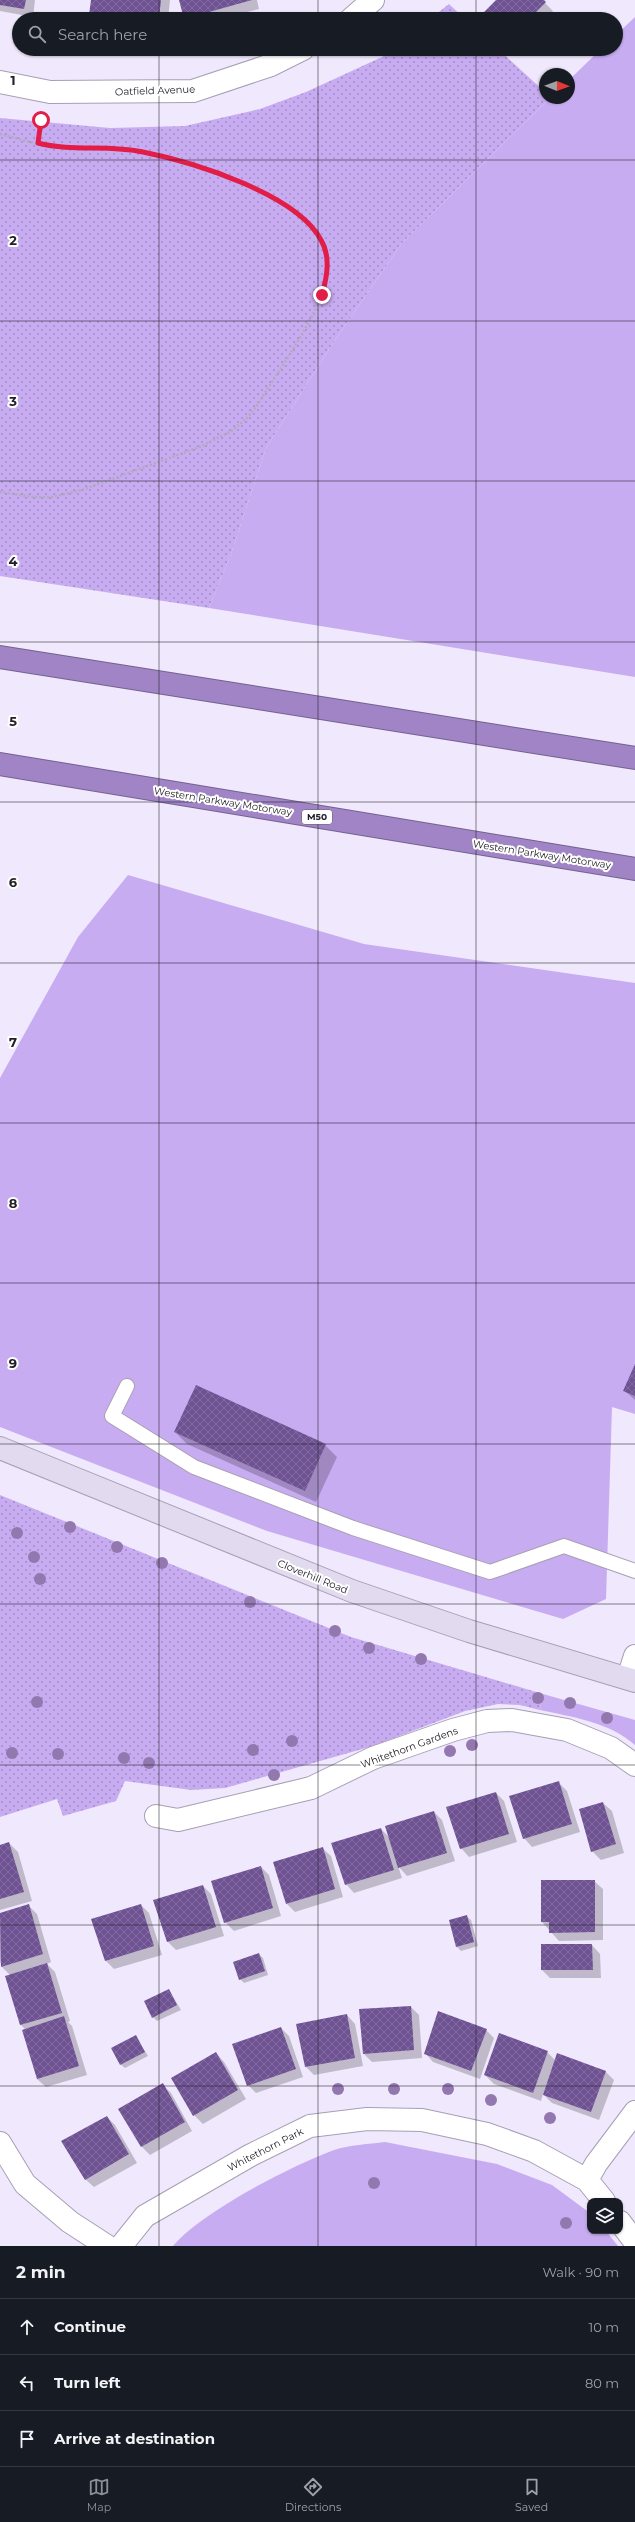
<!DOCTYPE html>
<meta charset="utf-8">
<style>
body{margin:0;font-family:Montserrat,sans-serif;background:#242831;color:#f1f3f6}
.controls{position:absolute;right:12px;bottom:12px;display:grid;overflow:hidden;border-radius:8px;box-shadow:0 1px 3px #0004}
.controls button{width:36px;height:36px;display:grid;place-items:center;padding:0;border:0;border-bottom:1px solid #363941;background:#171b24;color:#f1f3f6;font:20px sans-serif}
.compass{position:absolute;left:539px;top:68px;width:36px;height:36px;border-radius:50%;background:#171b24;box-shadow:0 1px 3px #0004;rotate:91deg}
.stop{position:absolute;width:12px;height:12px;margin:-9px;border:3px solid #e11d48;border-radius:50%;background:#fff}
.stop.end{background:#e11d48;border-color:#fff;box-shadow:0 1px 4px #0008}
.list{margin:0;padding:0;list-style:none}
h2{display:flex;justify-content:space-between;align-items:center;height:52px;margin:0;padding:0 16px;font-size:17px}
h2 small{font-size:13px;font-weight:400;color:#9ea1a6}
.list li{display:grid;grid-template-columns:26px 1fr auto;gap:12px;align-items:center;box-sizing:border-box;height:56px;padding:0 16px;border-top:1px solid #363941}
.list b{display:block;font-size:15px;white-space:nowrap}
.list em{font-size:13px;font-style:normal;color:#9ea1a6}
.icon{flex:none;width:22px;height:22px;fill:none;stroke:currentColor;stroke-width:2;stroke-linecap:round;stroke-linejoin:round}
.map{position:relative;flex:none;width:635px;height:2246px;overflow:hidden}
.search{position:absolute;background:#171b24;box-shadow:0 1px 3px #0004;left:12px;right:12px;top:12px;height:44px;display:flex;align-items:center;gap:10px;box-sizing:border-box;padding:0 14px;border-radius:22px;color:#9ea1a6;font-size:15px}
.sheet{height:220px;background:#171b24}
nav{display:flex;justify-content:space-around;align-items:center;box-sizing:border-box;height:56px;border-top:1px solid #363941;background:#171b24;font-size:11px;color:#9ea1a6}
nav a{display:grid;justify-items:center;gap:2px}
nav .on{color:#8c9099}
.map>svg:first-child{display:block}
</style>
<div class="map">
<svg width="635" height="2246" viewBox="0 0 635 2246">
<defs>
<pattern id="park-dots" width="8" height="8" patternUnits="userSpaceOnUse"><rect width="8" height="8" fill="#c8acf1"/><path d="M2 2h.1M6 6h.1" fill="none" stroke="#a28cc3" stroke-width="1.8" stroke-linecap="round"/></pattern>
<pattern id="building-cross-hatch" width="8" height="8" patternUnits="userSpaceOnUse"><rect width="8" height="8" fill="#6f5294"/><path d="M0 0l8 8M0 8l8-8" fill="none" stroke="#826c9e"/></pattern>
</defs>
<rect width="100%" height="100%" fill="#f0e8fd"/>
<!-- grass -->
<path fill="#c8acf1" d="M635,17V677L209,608L231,554L266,448L335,340L402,243L550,98H569V80L601,49H616V35Z
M128,875L364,944L635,983V1414L612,1407L606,1599L563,1619L267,1531L0,1427V1078L78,937Z
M543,1694L635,1720V1745C609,1722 572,1717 540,1710Z
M385,2142L497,2164L552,2185L590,2213V2231H606L618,2246H173C203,2211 289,2167 334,2150C349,2145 369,2144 385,2142Z"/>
<!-- park -->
<path fill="url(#park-dots)" d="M449,4L465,19H430Z
M392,49H498L545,92V98H550L402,243L335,340L266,448L231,554L209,608L0,576V118L110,128L185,126L260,109L306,92L382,57Z
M0,1495L351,1637L543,1694L540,1710L520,1705L498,1704L465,1711L373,1746L225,1788L191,1790L125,1781L116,1801L63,1816L57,1799L0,1817Z"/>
<!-- shadow -->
<path fill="#0003" d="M0,0H35L33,17L0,11Z
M92,0H170L168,19H94L90,15Z
M180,0H257L259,9L221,19H186Z
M497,0H542L553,11L546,19H487Z
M635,1367V1400L625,1391Z
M175,1432L325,1445L337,1457L316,1502L187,1444Z
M558,1782L567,1791L580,1832L532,1847L524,1838Z
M496,1793L504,1801L517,1842L469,1857L461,1848Z
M603,1803L612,1811L624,1853L601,1860L592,1851Z
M434,1812L442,1820L455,1861L407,1876L398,1866L402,1878L354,1893L346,1884L381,1829L390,1838Z
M9,1843L18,1852L32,1901L0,1910V1846Z
M322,1848L331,1856L343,1897L295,1912L287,1904Z
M261,1867L269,1875L281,1916L234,1931L225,1922Z
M594,1881L603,1889V1940L559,1941L542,1922Z
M203,1886L211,1894L224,1936L176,1950L168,1942Z
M28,1905L37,1914L51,1962L47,1964L55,1972L70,2021L68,2022L72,2026L87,2075L46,2087L37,2079L26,2030L21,2025L6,1977L11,1976L2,1967L0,1961V1914Z
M141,1905L149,1913L162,1955L114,1969L106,1961Z
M466,1916L471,1920L478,1946L461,1951L457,1947Z
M542,1945H592L600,1954L601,1978H550L542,1970Z
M259,1954L263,1958L268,1975L244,1983L240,1979Z
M169,1990L181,2010L157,2021L153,2017Z
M411,2007L419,2015L422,2058L372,2062L364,2054Z
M347,2015L355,2024L363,2066L314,2075L306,2067Z
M281,2028L289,2036L303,2077L256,2093L248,2085Z
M486,2030L494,2038L480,2079L433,2062L425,2053Z
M136,2037L148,2056L125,2068L120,2064Z
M547,2052L555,2060L605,2071L614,2080L599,2120L552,2103L543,2094L541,2101L494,2084L485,2075Z
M216,2053L224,2062L246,2099L203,2124L194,2115Z
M163,2085L171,2093L192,2131L150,2155L142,2147L119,2110Z
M107,2117L115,2125L137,2163L94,2187L85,2179Z"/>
<!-- building -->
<path fill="url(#building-cross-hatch)" d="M0,0H26L24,9L0,5Z
M91,0H161L159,19H126L89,15Z
M179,0H252L184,19Z
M496,0H544L546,2L529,19H485L481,15Z
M635,1364V1396L623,1391Z
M196,1385L326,1444L305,1491L174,1432Z
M559,1781L572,1824L523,1839L509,1796Z
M496,1792L509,1834L460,1849L446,1807Z
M603,1802L616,1844L591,1852L579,1809Z
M434,1811L447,1853L398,1868L385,1826Z
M381,1828L394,1870L345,1885L331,1843Z
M9,1842L24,1892L0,1899V1845Z
M323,1847L335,1889L286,1904L273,1862Z
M261,1866L273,1908L224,1923L211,1881Z
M541,1880H595V1932L549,1933V1922H541Z
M203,1885L216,1927L167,1942L153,1900Z
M29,1904L43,1954L1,1967L0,1913Z
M141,1904L154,1946L105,1961L91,1919Z
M467,1915L474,1942L456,1947L449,1920Z
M541,1944H592L593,1970H541Z
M259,1953L265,1971L239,1980L233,1962Z
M47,1963L62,2013L20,2025L5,1976Z
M169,1989L177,2005L152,2018L144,2001Z
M411,2006L414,2050L363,2054L359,2009Z
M438,2011L487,2029L471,2071L424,2054Z
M347,2014L355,2058L305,2067L296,2024Z
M64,2016L79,2066L37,2079L22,2030Z
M281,2027L296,2069L247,2086L232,2044Z
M499,2033L548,2051L533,2093L484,2075Z
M136,2035L145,2052L120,2065L111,2048Z
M216,2052L238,2090L193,2116L171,2078Z
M557,2053L606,2071L591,2112L543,2095Z
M163,2083L185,2122L141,2147L118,2109Z
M107,2116L129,2154L85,2180L61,2141Z"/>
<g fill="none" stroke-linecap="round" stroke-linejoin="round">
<!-- lane casing -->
<g stroke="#a79fb3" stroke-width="16">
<path id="lane" d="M127,1386L112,1416L194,1467L353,1528L490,1572L564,1546L635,1571"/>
</g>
<!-- street casing -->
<g stroke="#a79fb3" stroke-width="24">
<path id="street" d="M351,19L373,0
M0,82L50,92L193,91L271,65L303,49
M628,1678L635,1656
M156,1816L178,1820L311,1788L373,1758L453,1730L487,1721L512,1720L567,1730L611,1748L635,1765
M0,2143L25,2184L70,2222L107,2246
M587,2180L596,2164L635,2112
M620,2222L635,2242
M121,2246L145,2216L251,2155L310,2126L367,2119L422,2120L487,2134L534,2151L587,2180L604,2201"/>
</g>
<!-- secondary casing -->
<g stroke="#a79fb3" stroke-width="24">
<path id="secondary" d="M0,1448L352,1591L469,1631L635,1681"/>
</g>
<!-- highway casing -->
<g stroke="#74618f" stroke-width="24">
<path id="highway" d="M0,657L635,758
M0,764L635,869"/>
</g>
<!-- path -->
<path stroke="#b1aabb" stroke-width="2.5" stroke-dasharray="2 2" stroke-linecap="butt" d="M0,134C20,139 41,146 62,148C89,151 117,146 144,152C161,155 179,162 196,167C245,182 341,212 326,280C318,317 278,371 258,404L247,418L233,430L202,446L82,490L52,497H34L0,492
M38,143L41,120"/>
<!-- lane -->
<use href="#lane" stroke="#fff" stroke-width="14"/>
<!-- street -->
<use href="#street" stroke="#fff" stroke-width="22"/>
<!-- secondary -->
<use href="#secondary" stroke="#e2daee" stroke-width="22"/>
<!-- highway -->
<use href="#highway" stroke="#a084c6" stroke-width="22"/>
</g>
<!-- trees -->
<g fill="#9278af">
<circle cx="70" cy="1527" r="6"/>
<circle cx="17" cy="1533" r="6"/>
<circle cx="117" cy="1547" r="6"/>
<circle cx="34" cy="1557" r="6"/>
<circle cx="162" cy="1563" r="6"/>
<circle cx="40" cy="1579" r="6"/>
<circle cx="250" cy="1602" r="6"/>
<circle cx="335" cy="1631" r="6"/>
<circle cx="369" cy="1648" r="6"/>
<circle cx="421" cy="1659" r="6"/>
<circle cx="538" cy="1698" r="6"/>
<circle cx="37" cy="1702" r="6"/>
<circle cx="570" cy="1703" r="6"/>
<circle cx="607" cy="1718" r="6"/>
<circle cx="292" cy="1741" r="6"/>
<circle cx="472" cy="1745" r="6"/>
<circle cx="253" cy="1750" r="6"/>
<circle cx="450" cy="1751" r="6"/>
<circle cx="12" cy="1753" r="6"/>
<circle cx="58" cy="1754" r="6"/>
<circle cx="124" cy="1758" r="6"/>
<circle cx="149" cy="1763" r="6"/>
<circle cx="274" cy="1775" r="6"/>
<circle cx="338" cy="2089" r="6"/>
<circle cx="394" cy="2089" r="6"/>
<circle cx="448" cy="2089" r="6"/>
<circle cx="491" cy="2100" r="6"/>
<circle cx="550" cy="2118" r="6"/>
<circle cx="374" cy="2183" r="6"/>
<circle cx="566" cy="2223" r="6"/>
</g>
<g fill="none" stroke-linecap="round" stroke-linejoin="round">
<!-- route -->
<path stroke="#e11d48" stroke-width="5" d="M41,120L38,143C73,152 109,144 143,152C193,162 297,194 321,240C331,257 327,277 322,295"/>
</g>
<!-- grid -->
<path fill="none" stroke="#232028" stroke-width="1" stroke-opacity="0.55" d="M159,0V19M318,0V19M476,0V19M159,49V2246M318,49V2246M476,49V2246M0,160H635M0,321H635M0,481H635M0,642H635M0,802H635M0,963H635M0,1123H635M0,1283H635M0,1444H635M0,1604H635M0,1765H635M0,1925H635M0,2086H635"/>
<g text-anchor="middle" stroke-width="4" stroke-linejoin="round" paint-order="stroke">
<!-- shield labels -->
<rect fill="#fff" stroke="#656368" stroke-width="1" x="302" y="810" width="30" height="14" rx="3"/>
<g font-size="9" font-weight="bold" fill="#232028">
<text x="317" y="820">M50</text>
</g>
<!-- street labels -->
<g font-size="10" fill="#232028" stroke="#fff">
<text transform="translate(155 90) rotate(-2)" y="4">Oatfield Avenue</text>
<text transform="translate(223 801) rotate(9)" y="4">Western Parkway Motorway</text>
<text transform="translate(542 854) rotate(9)" y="4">Western Parkway Motorway</text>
<text transform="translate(313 1576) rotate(22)" y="4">Cloverhill Road</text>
<text transform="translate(409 1747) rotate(-20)" y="4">Whitethorn Gardens</text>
<text transform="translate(265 2149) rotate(-27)" y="4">Whitethorn Park</text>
</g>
</g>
<g font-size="13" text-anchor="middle" font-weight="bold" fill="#232028" stroke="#fff" stroke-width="4" stroke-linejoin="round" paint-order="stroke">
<text x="13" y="85">1</text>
<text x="13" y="245">2</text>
<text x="13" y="406">3</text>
<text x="13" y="566">4</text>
<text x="13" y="726">5</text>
<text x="13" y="887">6</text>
<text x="13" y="1047">7</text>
<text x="13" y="1208">8</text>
<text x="13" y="1368">9</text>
</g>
</svg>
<div class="controls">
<button><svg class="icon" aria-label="layers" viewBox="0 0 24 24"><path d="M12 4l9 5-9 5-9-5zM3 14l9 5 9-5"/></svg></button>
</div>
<svg class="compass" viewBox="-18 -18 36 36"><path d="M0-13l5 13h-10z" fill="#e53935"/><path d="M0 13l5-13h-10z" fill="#9ea1a6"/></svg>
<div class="stop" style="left:41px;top:120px"></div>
<div class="stop end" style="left:322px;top:295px"></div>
<div class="search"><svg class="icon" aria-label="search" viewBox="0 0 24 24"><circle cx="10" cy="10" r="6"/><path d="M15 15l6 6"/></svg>Search here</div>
</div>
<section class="sheet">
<h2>2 min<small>Walk · 90 m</small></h2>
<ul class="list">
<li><svg class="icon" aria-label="ahead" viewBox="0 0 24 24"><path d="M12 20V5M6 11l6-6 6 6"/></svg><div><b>Continue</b></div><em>10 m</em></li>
<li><svg class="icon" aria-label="left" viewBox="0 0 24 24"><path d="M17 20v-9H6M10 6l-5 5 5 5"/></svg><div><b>Turn left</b></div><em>80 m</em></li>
<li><svg class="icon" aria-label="arrive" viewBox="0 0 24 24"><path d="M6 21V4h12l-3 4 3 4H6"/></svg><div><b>Arrive at destination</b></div></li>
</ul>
</section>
<nav>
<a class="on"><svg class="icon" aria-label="map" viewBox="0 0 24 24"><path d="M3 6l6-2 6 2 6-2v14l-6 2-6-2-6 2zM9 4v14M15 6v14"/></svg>Map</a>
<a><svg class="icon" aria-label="directions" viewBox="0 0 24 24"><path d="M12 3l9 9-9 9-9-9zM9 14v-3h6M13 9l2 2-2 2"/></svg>Directions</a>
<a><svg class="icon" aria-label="saved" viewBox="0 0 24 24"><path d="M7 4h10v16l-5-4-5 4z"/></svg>Saved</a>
</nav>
